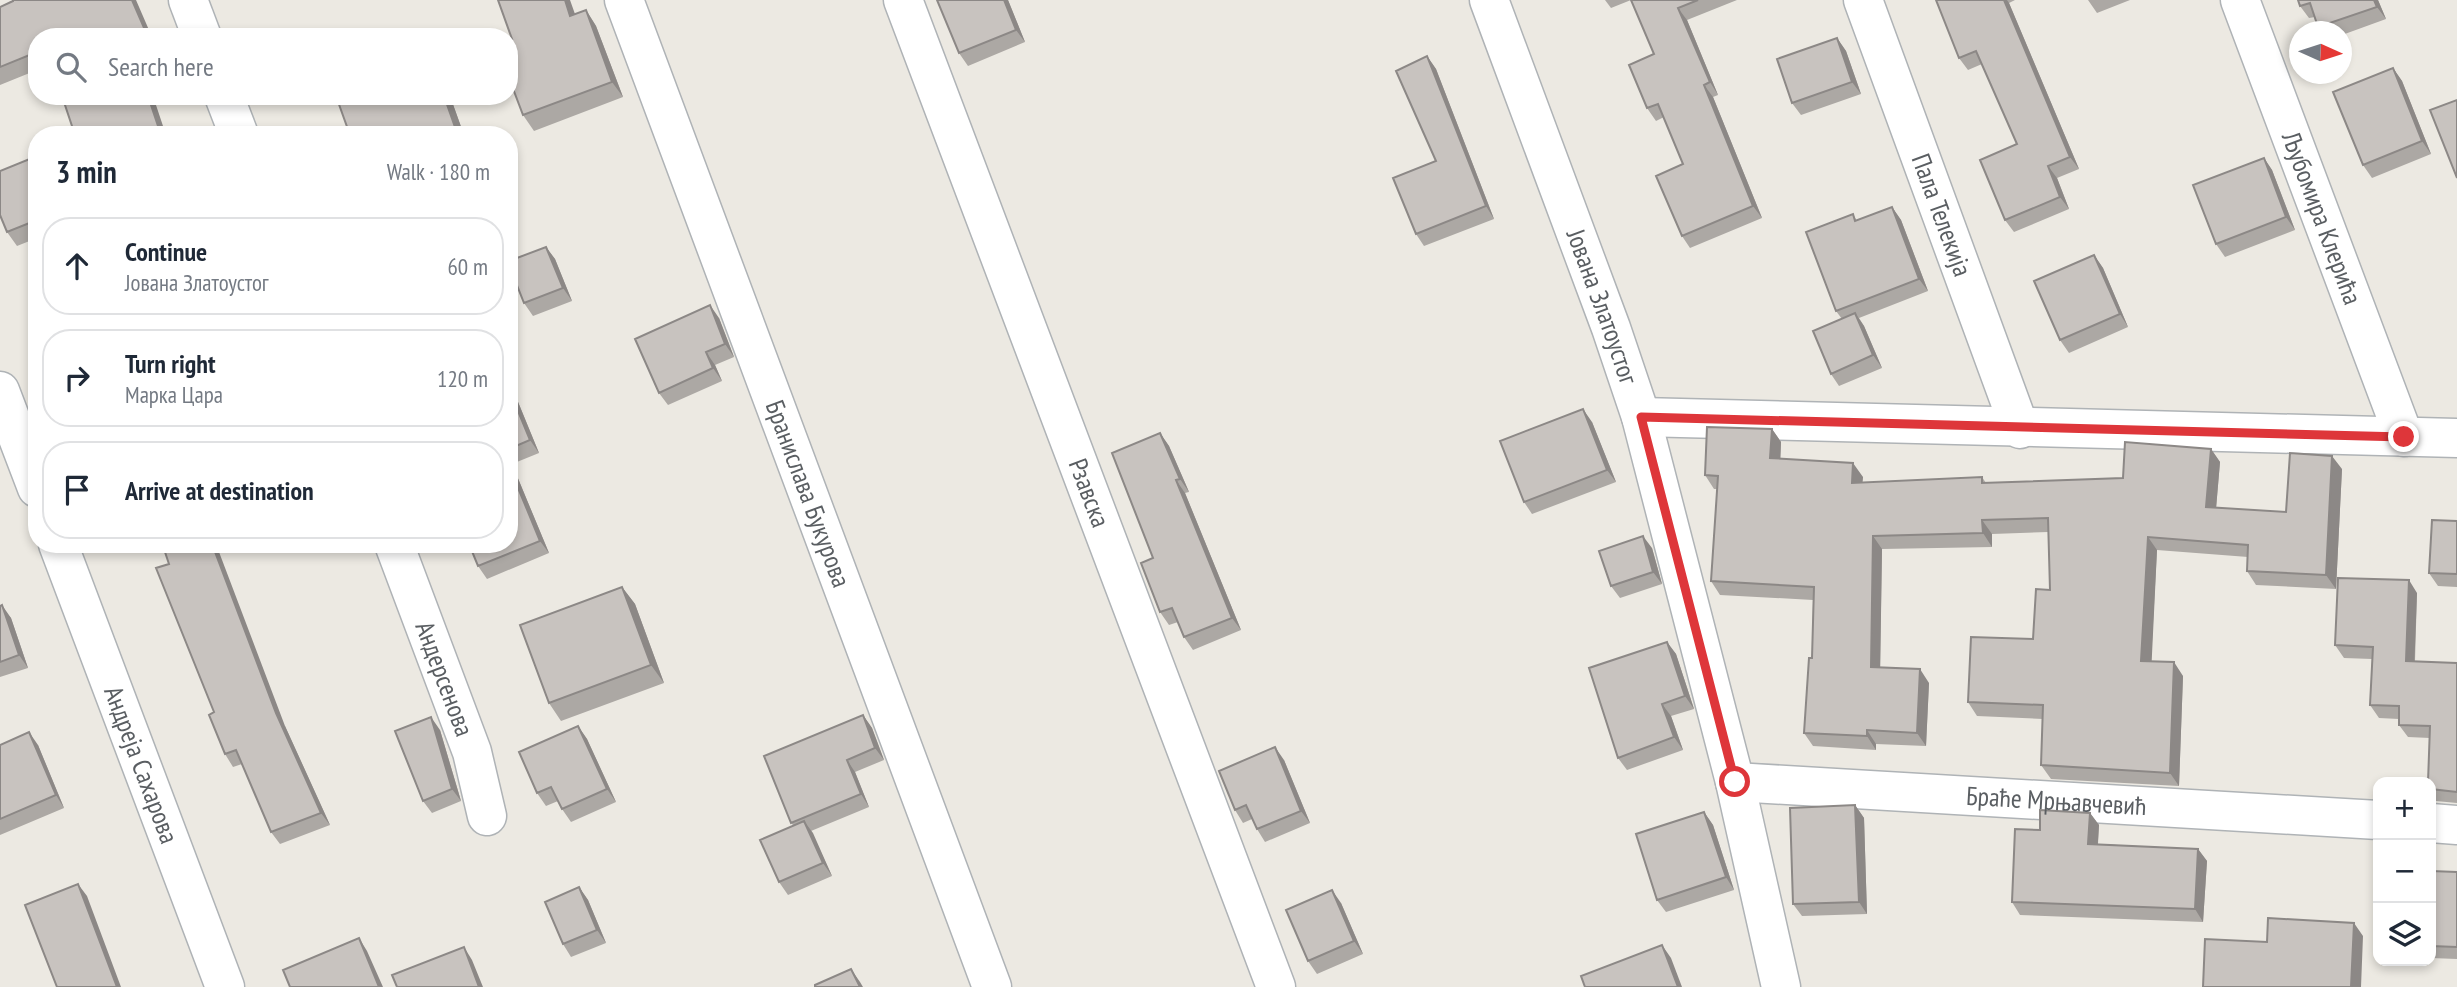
<!DOCTYPE html>
<meta charset="utf-8">
<style>
body{margin:0;font-family:"PT Sans Narrow",sans-serif;background:#f6f6f7;color:#1f2937}
.controls{position:absolute;right:21px;bottom:21px;display:grid;overflow:hidden;border-radius:14px;box-shadow:0 4px 10px #0003}
.controls button{width:63px;height:63px;display:grid;place-items:center;padding:0;border:0;border-bottom:2px solid #e0e1e3;background:#fff;color:#1f2937;font:35px sans-serif}
.compass{position:absolute;left:2289px;top:21px;width:63px;height:63px;border-radius:50%;background:#fff;box-shadow:0 4px 10px #0003;rotate:93deg}
.stop{position:absolute;width:21px;height:21px;margin:-16px;border:5px solid #de363a;border-radius:50%;background:#fff}
.stop.end{background:#de363a;border-color:#fff;box-shadow:0 2px 7px #0008}
.list{margin:0;padding:0;list-style:none}
h2{display:flex;justify-content:space-between;align-items:center;height:91px;margin:0;padding:0 28px;font-size:30px}
h2 small{font-size:23px;font-weight:400;color:#747a83}
.list li{display:grid;grid-template-columns:46px 1fr auto;gap:21px;align-items:center;box-sizing:border-box;height:98px;margin:0 14px 14px;padding:0 14px;border:2px solid #e0e1e3;border-radius:28px}
.list b{display:block;font-size:26px;white-space:nowrap}
.list p{margin:0;font-size:23px;white-space:nowrap;color:#747a83}
.list em{font-size:23px;font-style:normal;color:#747a83}
.icon{flex:none;width:38px;height:38px;fill:none;stroke:currentColor;stroke-width:2;stroke-linecap:round;stroke-linejoin:round}
.map{position:relative;flex:none;width:2457px;height:987px;overflow:hidden}
.search{position:absolute;background:#fff;box-shadow:0 4px 10px #0003;left:28px;top:28px;width:490px;height:77px;display:flex;align-items:center;gap:18px;box-sizing:border-box;padding:0 24px;border-radius:28px;color:#747a83;font-size:26px}
.panel{position:absolute;background:#fff;box-shadow:0 4px 10px #0003;left:28px;top:126px;width:490px;height:427px;border-radius:28px}
.map>svg:first-child{display:block}
</style>
<div class="map">
<svg width="2457" height="987" viewBox="0 0 2457 987">
<rect width="100%" height="100%" fill="#ece9e2"/>
<g fill="none" stroke-linecap="round" stroke-linejoin="round">
<!-- minor casing -->
<g stroke="#afb3b6" stroke-width="41">
<g id="minor">
<path d="M188,0L202,37"/>
<path id="s1" d="M624,0L992,987"/>
<path id="s2" d="M903,0L1276,987"/>
<path id="s3" d="M1489,0L1611,328L1641,417L1735,782L1781,987"/>
<path id="s4" d="M1863,0L2020,429"/>
<path id="s5" d="M2240,0L2404,437"/>
<path d="M224,96L239,135"/>
<path d="M0,391L37,488"/>
<path d="M1641,417L2457,438"/>
<path id="s6" d="M58,544L225,987"/>
<path id="s7" d="M394,544L472,752L487,816"/>
<path id="s8" d="M1735,782L2378,820"/>
<path d="M2431,823L2457,825"/>
</g>
</g>
<!-- minor -->
<use href="#minor" stroke="#fff" stroke-width="38"/>
</g>
<!-- wall -->
<path fill="#aca8a4" d="M937,0H1008L1025,42L968,66L959,53Z
M1605,0H1631L1611,8Z
M1631,0H1737L1687,20L1718,95L1713,97L1762,218L1690,248L1682,236L1683,164L1664,117L1656,121L1647,108L1654,54Z
M1936,0H2015L2009,3L2079,169L2057,178L2069,209L2014,232L2005,220L2017,144L1982,64L1968,70L1959,58Z
M2088,0H2130L2097,13Z
M2298,0H2378L2386,19L2342,35V32H2321L2318,27L2315,17L2309,18L2300,6Z
M0,7L37,37V70L0,85Z
M586,10L596,26L623,97L534,131L523,115L512,39Z
M1837,38L1846,51L1861,94L1801,115L1792,103Z
M1427,56L1436,69L1494,219L1424,246L1416,234L1436,161Z
M2393,68L2402,81L2431,154L2372,178L2363,165Z
M450,96L464,135H350Z
M37,156V238L17,246L7,232Z
M2264,158L2272,170L2295,230L2225,257L2216,244Z
M1892,207L1901,220L1928,291L1859,318L1864,326L1882,368L1839,386L1831,374L1842,319L1836,311L1853,214L1857,221Z
M546,247L555,259L572,301L533,316L524,303Z
M2094,255L2103,268L2128,327L2069,353L2060,340Z
M719,318L734,357L715,365L722,381L668,405L659,393Z
M509,380L539,453L512,464L549,553L487,579L478,566L509,544Z
M1592,422L1616,482L1532,514L1524,502Z
M1772,429L1781,442L1780,458L1863,477L1862,483L1982,477L1986,483L2123,478L2211,449L2220,462L2216,508L2286,512L2342,469L2336,589L2256,585L2247,571L2248,557L2157,550L2151,661L2183,676L2179,786L2051,779L2041,765L2043,719L1977,716L1968,702L2033,639L2050,590L2048,532L1992,534V547L1882,549L1880,667L1929,683L1926,746L1876,744V750L1813,746L1804,733L1812,658L1813,600L1720,595L1711,581L1717,489H1714L1705,475Z
M1160,433L1169,446L1189,492L1185,493L1241,630L1193,650L1184,637L1178,622L1169,625L1160,612L1153,558Z
M2457,521V587L2438,586L2429,573Z
M1652,548L1662,584L1620,598L1611,586Z
M622,587L635,604L664,683L561,721L549,703Z
M2417,593L2415,661L2457,663V803L2436,801L2431,793L2430,738L2408,737L2399,725V719L2379,718L2370,705L2372,659L2344,658L2335,645Z
M0,606L11,618L28,668L0,677Z
M1667,642L1676,654L1694,709L1671,716L1683,750L1627,770L1618,758Z
M863,715L872,728L884,760L855,772L869,807L811,831L832,876L788,895L779,882L793,825L791,823Z
M285,726L330,825L280,844L271,832L242,764L233,767L225,754Z
M578,726L587,739L616,802L571,822L562,809L558,801L546,806L537,793Z
M440,730L461,801L432,813L423,801Z
M0,745H38L64,808L0,835Z
M1284,760L1310,823L1265,842L1257,829L1252,819L1243,823L1235,810Z
M1855,805L1864,818L1867,914L1802,916L1793,904Z
M1704,812L1713,825L1734,890L1666,912L1657,900Z
M2090,813L2099,825L2098,844L2198,849L2207,861L2203,922L2020,915L2012,902L2040,830Z
M2431,871L2457,872V959L2431,958Z
M579,887L588,900L606,943L571,957L563,944Z
M1341,903L1363,954L1317,974L1308,961Z"/>
<!-- shaded-wall -->
<path fill="#8c8886" d="M132,0H136L152,37H148Z
M565,0H570L581,31L570,16Z
M1004,0H1008L1025,42L1016,30Z
M2004,0H2007L2009,3L2079,169L2070,157Z
M2374,0H2378L2386,19L2377,7Z
M1678,8L1687,20L1718,95L1710,82Z
M586,10L596,26L623,97L612,82Z
M1837,38L1846,51L1861,94L1852,82Z
M1427,56L1436,69L1494,219L1486,206Z
M2393,68L2402,81L2431,154L2422,141Z
M1704,85L1713,97L1762,218L1753,206Z
M148,96H153L166,135H161Z
M444,96H450L464,135H459L456,130Z
M2264,158L2272,170L2295,230L2286,217Z
M2048,166L2057,178L2069,209L2060,197Z
M1892,207L1901,220L1928,291L1919,279Z
M546,247L555,259L572,301L563,288Z
M2094,255L2103,268L2128,327L2120,314Z
M710,305L719,318L734,357L725,344Z
M1855,313L1864,326L1882,368L1873,355Z
M706,352L715,365L722,381L713,368Z
M509,380L539,453L530,440L509,389Z
M1583,409L1592,422L1616,482L1607,470Z
M1772,429L1781,442L1780,471L1770,458Z
M1160,433L1169,446L1189,492L1180,479Z
M2211,449L2220,462L2215,521L2206,507Z
M2332,456L2342,469L2336,589L2326,575Z
M509,460L512,464L549,553L540,541L509,466Z
M1853,463L1863,477L1861,497L1852,483Z
M1176,480L1185,493L1241,630L1232,618Z
M1982,520L1992,534V547L1983,533Z
M1643,536L1652,548L1662,584L1653,572Z
M1873,536L1882,549L1880,680L1871,667Z
M2148,537L2157,550L2151,675L2141,661Z
M212,544H216L285,726L330,825L321,813L276,713Z
M2409,580L2417,593L2414,673L2406,661Z
M622,587L635,604L664,683L651,665Z
M2,605L11,618L28,668L19,655Z
M1667,642L1676,654L1694,709L1685,696Z
M2174,662L2183,676L2179,786L2170,773Z
M1920,669L1929,683L1926,746L1917,733Z
M1662,704L1671,716L1683,750L1674,737Z
M863,715L872,728L884,760L875,748Z
M431,717L440,730L461,801L452,789Z
M578,726L587,739L616,802L607,789Z
M1867,730L1876,744V750L1867,736Z
M29,732L38,745L64,808L56,795Z
M1275,747L1284,760L1310,823L1301,811Z
M847,760L855,772L869,807L861,794Z
M1855,805L1864,818L1867,914L1859,902Z
M1704,812L1713,825L1734,890L1726,877Z
M2090,813L2099,825L2097,856L2088,844Z
M804,821L813,833L832,876L823,863Z
M2198,849L2207,861L2203,922L2195,909Z
M78,884L87,896L121,987H117Z
M579,887L588,900L606,943L597,930Z
M1332,890L1341,903L1363,954L1354,941Z
M2354,923L2363,936L2361,987H2351Z
M359,938L367,951L383,987H379Z
M1662,945L1671,958L1682,987H1678Z
M464,947L472,960L483,987H479Z
M851,969L860,982L863,987H860Z"/>
<!-- building -->
<path fill="#c8c3bf" stroke="#8c8886" stroke-width="2" d="M13,0H132L148,37H37V52L0,67V7L13,1Z
M498,0H565L570,16L586,10L612,82L523,115L509,78V39H512Z
M937,0H1004L1016,30L959,53Z
M1631,0H1698L1678,8L1710,82L1704,85L1753,206L1682,236L1656,176L1683,164L1658,104L1647,108L1629,65L1654,54Z
M1936,0H2004L2070,157L2048,166L2060,197L2005,220L1980,160L2017,144L1976,51L1959,58Z
M2298,0H2374L2377,7L2318,27L2310,3L2300,6Z
M1837,38L1852,82L1792,103L1777,59Z
M1427,56L1486,206L1416,234L1393,178L1436,161L1396,71Z
M2393,68L2422,141L2363,165L2333,92Z
M62,96H148L161,135H75Z
M336,96H444L456,130L444,135H350Z
M2457,100V178L2430,110Z
M37,156V220L7,232L0,215V171Z
M2264,158L2286,217L2216,244L2193,185Z
M1892,207L1919,279L1836,311L1806,232L1853,214L1855,221Z
M546,247L563,288L524,303L509,265V261Z
M2094,255L2120,314L2060,340L2034,281Z
M710,305L725,344L706,352L713,368L659,393L635,339Z
M1855,313L1873,355L1831,374L1813,331Z
M509,389L530,440L509,449Z
M1583,409L1607,470L1524,502L1500,441Z
M1707,427L1772,429L1770,458L1853,463L1852,483L1982,477V483L2123,478L2125,442L2211,449L2206,507L2286,512L2290,453L2332,456L2326,575L2247,571L2248,545L2148,537L2141,661L2174,662L2170,773L2041,765L2043,705L1968,702L1971,637L2033,639L2036,589L2050,590L2048,518L1982,520L1983,533L1873,536L1871,667L1920,669L1917,733L1867,730V736L1804,733L1809,658H1812L1814,587L1711,581L1718,476L1705,475Z
M1160,433L1180,479L1176,480L1232,618L1184,637L1172,608L1160,612L1141,563L1153,558L1112,453Z
M509,466L540,541L478,566L469,544H509Z
M2432,520L2457,521V574L2429,573Z
M1643,536L1653,572L1611,586L1599,551Z
M168,544H212L276,713L321,813L271,832L236,750L225,754L209,715L214,712L156,568L169,564L163,546Z
M2338,578L2409,580L2406,661L2457,663V792L2431,789V782H2428L2430,726L2399,725V706L2370,705L2373,647L2335,645Z
M622,587L651,665L549,703L520,625Z
M2,605L19,655L0,662V606Z
M1667,642L1685,696L1662,704L1674,737L1618,758L1589,668Z
M863,715L875,748L847,760L861,794L791,823L764,756Z
M431,717L452,789L423,801L395,731Z
M578,726L607,789L562,809L551,787L537,793L519,752Z
M29,732L56,795L0,819V745Z
M1275,747L1301,811L1257,829L1246,805L1235,810L1219,771Z
M1855,805L1859,902L1793,904L1790,808Z
M2040,810L2090,813L2088,844L2198,849L2195,909L2012,902L2015,829L2040,830Z
M1704,812L1726,877L1657,900L1636,834Z
M804,821L823,863L779,882L760,840Z
M2431,871L2457,872V947L2431,946Z
M78,884L117,987H57L25,905Z
M579,887L597,930L563,944L545,902Z
M1332,890L1354,941L1308,961L1286,910Z
M2268,918L2354,923L2351,987H2203L2205,939L2267,942Z
M359,938L379,987H290L283,970Z
M1662,945L1678,987H1585L1581,976Z
M464,947L479,987H397L392,975Z
M851,969L860,987H815V985Z"/>
<g fill="none" stroke-linecap="round" stroke-linejoin="round">
<!-- route -->
<path stroke="#de363a" stroke-width="9" d="M1735,782L1641,417L2404,437"/>
</g>
<g text-anchor="middle" stroke-width="5" stroke-linejoin="round" paint-order="stroke">
<!-- street labels -->
<g font-size="26" fill="#5a5e62" stroke="#fff">
<text dy="9" stroke="none"><textPath href="#s4" startOffset="229">Пала Телекија</textPath></text>
<text dy="9" stroke="none"><textPath href="#s5" startOffset="233">Љубомира Клерића</textPath></text>
<text dy="9" stroke="none"><textPath href="#s3" startOffset="327">Јована Златоустог</textPath></text>
<text dy="9" stroke="none"><textPath href="#s1" startOffset="527">Бранислава Букурова</textPath></text>
<text dy="9" stroke="none"><textPath href="#s2" startOffset="527">Рзавска</textPath></text>
<text dy="9" stroke="none"><textPath href="#s7" startOffset="144">Андерсенова</textPath></text>
<text dy="9" stroke="none"><textPath href="#s6" startOffset="236">Андреја Сахарова</textPath></text>
<text dy="9" stroke="none"><textPath href="#s8" startOffset="322">Браће Мрњавчевић</textPath></text>
</g>
</g>
</svg>
<div class="controls">
<button>+</button>
<button>−</button>
<button><svg class="icon" aria-label="layers" viewBox="0 0 24 24"><path d="M12 4l9 5-9 5-9-5zM3 14l9 5 9-5"/></svg></button>
</div>
<svg class="compass" viewBox="-18 -18 36 36"><path d="M0-13l5 13h-10z" fill="#e53935"/><path d="M0 13l5-13h-10z" fill="#747a83"/></svg>
<div class="stop" style="left:1735px;top:782px"></div>
<div class="stop end" style="left:2404px;top:437px"></div>
<div class="search"><svg class="icon" aria-label="search" viewBox="0 0 24 24"><circle cx="10" cy="10" r="6"/><path d="M15 15l6 6"/></svg>Search here</div>
<section class="panel">
<h2>3 min<small>Walk · 180 m</small></h2>
<ul class="list">
<li><svg class="icon" aria-label="ahead" viewBox="0 0 24 24"><path d="M12 20V5M6 11l6-6 6 6"/></svg><div><b>Continue</b><p>Јована Златоустог</p></div><em>60 m</em></li>
<li><svg class="icon" aria-label="right" viewBox="0 0 24 24"><path d="M7 20v-9h11M14 6l5 5-5 5"/></svg><div><b>Turn right</b><p>Марка Цара</p></div><em>120 m</em></li>
<li><svg class="icon" aria-label="arrive" viewBox="0 0 24 24"><path d="M6 21V4h12l-3 4 3 4H6"/></svg><div><b>Arrive at destination</b></div></li>
</ul>
</section>
</div>
